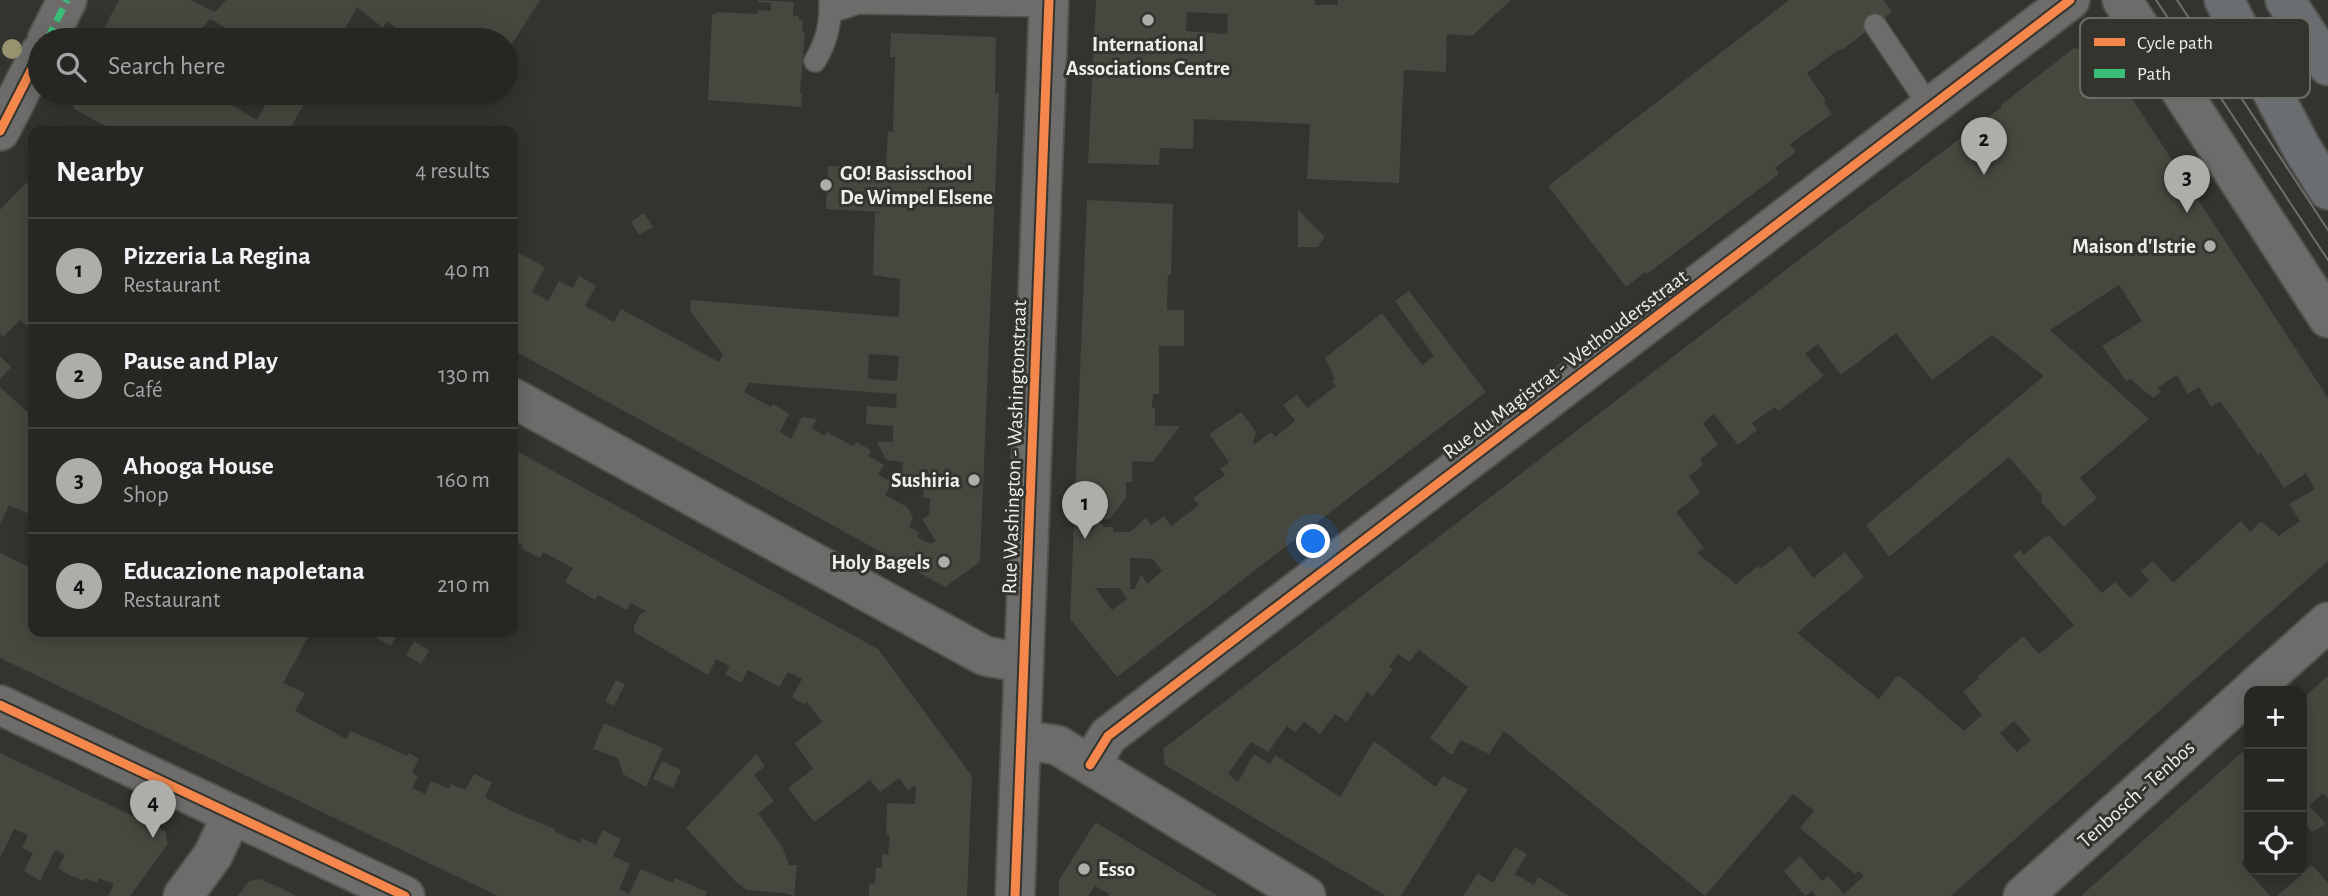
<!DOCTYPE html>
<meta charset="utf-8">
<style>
body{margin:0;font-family:"Alegreya Sans",sans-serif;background:#2e2e2b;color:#f1f3f6}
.controls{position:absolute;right:21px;bottom:21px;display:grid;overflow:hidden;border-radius:14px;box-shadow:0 4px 18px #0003}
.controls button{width:63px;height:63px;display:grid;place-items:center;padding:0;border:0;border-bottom:2px solid #424341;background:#262623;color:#f1f3f6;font:35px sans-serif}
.you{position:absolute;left:1314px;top:542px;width:24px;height:24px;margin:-18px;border:5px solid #fff;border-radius:50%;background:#1a73e8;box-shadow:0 0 0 10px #1a73e833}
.badge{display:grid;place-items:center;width:46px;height:46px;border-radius:50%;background:#adada9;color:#111;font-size:23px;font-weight:700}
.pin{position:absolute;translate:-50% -58px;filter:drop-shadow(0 2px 4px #0008)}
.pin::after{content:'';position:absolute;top:37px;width:24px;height:21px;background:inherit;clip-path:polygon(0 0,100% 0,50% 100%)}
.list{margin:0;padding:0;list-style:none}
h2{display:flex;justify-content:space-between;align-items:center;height:91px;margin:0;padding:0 28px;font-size:30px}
h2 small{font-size:23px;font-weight:400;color:#a4a5a6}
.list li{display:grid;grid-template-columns:46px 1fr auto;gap:21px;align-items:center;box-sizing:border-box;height:105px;padding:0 28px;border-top:2px solid #424341}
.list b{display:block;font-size:26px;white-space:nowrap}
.list p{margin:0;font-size:23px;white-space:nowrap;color:#a4a5a6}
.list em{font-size:23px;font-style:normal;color:#a4a5a6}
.icon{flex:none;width:38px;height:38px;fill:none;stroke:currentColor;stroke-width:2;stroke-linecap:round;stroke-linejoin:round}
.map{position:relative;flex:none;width:2328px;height:896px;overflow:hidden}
.search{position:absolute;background:#262623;box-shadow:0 4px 18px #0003;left:28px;top:28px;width:490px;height:77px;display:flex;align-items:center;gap:18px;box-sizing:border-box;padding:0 24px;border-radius:38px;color:#a4a5a6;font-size:26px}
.panel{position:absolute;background:#262623;box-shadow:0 4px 18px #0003;left:28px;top:126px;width:490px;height:511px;border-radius:14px}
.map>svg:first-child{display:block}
</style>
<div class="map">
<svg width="2328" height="896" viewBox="0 0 2328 896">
<rect width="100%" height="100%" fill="#33332f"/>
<!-- building -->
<path fill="#48473f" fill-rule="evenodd" d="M119,0H191L215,12L226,0H540L506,53V40H410L387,21L383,28L357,7L339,40H242L243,38L210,19L193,40H98Z
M758,0L794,2L793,16H799V20L803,21L802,32H805L800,93H802L801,107L708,100L712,14H717V12L758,14V10L771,11V3L758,2Z
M1096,0H1315V5H1338V0H1511L1472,36L1447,34L1446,72L1404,70L1399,183L1307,179L1310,124L1194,119L1193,149L1160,148L1159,165L1088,163ZM1187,12L1228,14L1227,34L1186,31Z
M1789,0H1884L1892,12L1842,50H1838L1807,73L1826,101L1824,103L1832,114L1790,144L1796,152L1775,168L1779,174L1647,274L1645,272L1626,287L1548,186Z
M891,33L996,37L995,93H999L980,562L945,587L513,350V250L545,267L532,292L548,301L559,281L573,288L579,276L596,286L585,306L614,322L621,309L719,362L723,355L690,311L691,300L899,317L900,279L873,275L875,213L881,212L826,209L828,166L886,167L888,131L893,132L895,57H890ZM869,354L899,356L897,381L868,379ZM749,383L897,394L896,408L867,406L866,424L893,426V442H877L886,460L903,462L902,479L925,481L923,498H930L929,515L922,519L936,541L931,544L917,537L919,532L909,527L913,518L907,507L885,495L892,482L878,475L884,465L868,456L871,450L856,442L853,446L827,432L825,436L812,428L817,419L802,417L791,439L780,432L789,414L773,404L771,407L744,392Z
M2074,48L2102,53L2328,398V561L1951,896H1816L1812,891L1805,896L1784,871L1800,856L1822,881L1828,876L1844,894L1864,876L1859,871L1855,874L1800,828L1814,811L1793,794L1705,896L1504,731L1489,754L1461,740L1452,755L1430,738L1468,687L1419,650L1409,662L1398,654L1389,666L1393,669L1373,696L1367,692L1347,722L1335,714L1320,734L1304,722L1295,732L1287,726L1268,752L1251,742L1228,774L1238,782L1254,754L1270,764L1275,755L1340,797L1374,741L1436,787L1443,776L1468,789L1401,896H1386L1165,765L1163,749L1826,239L2002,107L2001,105ZM2119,285L2142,321L2102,346L2126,381L2130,379L2153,398L2161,392L2157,388L2177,375L2188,394L2199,387L2211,407L2220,401L2258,455L2261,453L2284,488L2306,473L2315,489L2289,504L2300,521L2279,536L2261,521L2250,532L2241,521L2173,583L2153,561L2141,571L2149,580L2130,598L2115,582L2102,593L2050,536L2044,537L2024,555L2020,550L2013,556L2074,625L2039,654L2023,636L1978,676L1979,678L1963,692L1982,715L1964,731L1900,676L1896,677L1879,699L1797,633L1864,577L1845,552L1813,578L1790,546L1760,569L1758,566L1736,584L1697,553L1704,548L1676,512L1700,493L1689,476L1703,465L1700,459L1718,445L1703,423L1714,414L1738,445L1757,430L1752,423L1775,407L1778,411L1824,376L1805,354L1818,344L1841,375L1896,333L1932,380L1992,335L2044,376L1866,525L1889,557L2009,457L2040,493L2041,492L2042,503L2064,527L2097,498L2080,478L2149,419L2050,330ZM2014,721L2031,740L2017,752L2000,733Z
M72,93H221L229,97L227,102L257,120L266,104L250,95L252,93H310L289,131H279L273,128L271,131H115L74,109L70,97Z
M27,182L33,186V290L29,294L33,296V331L20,320L3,337L0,333V210Z
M1087,200L1173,204L1171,275H1168L1167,310H1184V346H1159V394H1153L1152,408H1155V426H1180L1153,462L1132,461V482H1126V498L1110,519L1098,520L1104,527H1113V532H1130L1146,518L1151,525L1164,516L1171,526L1199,505L1193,498L1225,475L1220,469L1229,462L1209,434L1241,412L1256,432L1253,442L1255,444L1271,432L1275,437L1295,421L1283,405L1297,395L1307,408L1336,386L1332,381L1335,379L1325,358L1382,313L1422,365L1434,356L1395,301L1409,291L1486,392L1117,677L1070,619ZM1130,558L1153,559L1162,571L1147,584L1141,574L1135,589H1130ZM1095,588H1119L1127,599L1112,610Z
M1298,210L1325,237L1318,247H1298Z
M644,213L653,227L639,235L631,222Z
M0,356L11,367L0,379Z
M0,387L33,417V516L9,505L0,524Z
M513,449L878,649L972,776L967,896H869V883L875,884L876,868H882V854L888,855L890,836L886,835L887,803L915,804L916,785L908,790L899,778L880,792L870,780L814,822L788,788L813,769L795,743L822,722L807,702L803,704L792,697L802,679L788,672L779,687L748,670L741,683L725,674L730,666L716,659L708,675L634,632V627L640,614L646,611L630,603L627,610L598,595L595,600L565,582L573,568L543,552L540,558L521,548L523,545L513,540Z
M0,553L31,568L33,564V632H311L283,683L305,693L295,711L346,739L351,731L408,756L409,753L419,759L412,773L418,776L412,788L425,794L431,781L449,789L451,784L465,790L474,774L492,782L485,797L507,809L555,829L554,831L580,843L582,838L596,845L603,830L621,839L613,856L630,864L619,889L629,894L641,869L673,883L675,878L707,892L705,896H498L0,658Z
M379,632H399L391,646L376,638Z
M414,641L429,650L421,664L406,655Z
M2328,676V798L2323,793L2309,806L2326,824L2312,832L2302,820V699Z
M616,680L625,684L614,706L605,701Z
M604,723L663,748L646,787L623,774L618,758L593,749Z
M2249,746V855L2241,863L2270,896H2081Z
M0,753L165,831L168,844L130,896H108L114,884L99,878L97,883L85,878L84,881L67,874L58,868L65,855L55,850L40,881L24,871L33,853L22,848L28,835L14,829L0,858Z
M756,754L765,766L754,775L774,801L758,813L782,846L789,865H797L794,896L785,893L747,890L736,882L686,828Z
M662,761L681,770L673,788L653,779Z
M1095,823H1097L1218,896H1108L1109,894L1095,886L1088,896H1059V880Z
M1515,847L1527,854L1515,874L1534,885L1538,877L1569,896H1463L1478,873L1493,883Z
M2312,865L2328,883V896H2277Z
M260,879L285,890L296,896H238L249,881Z"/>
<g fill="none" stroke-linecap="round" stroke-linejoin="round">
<!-- lane casing -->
<g stroke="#51514e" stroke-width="24">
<path id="lane" d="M831,12L858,3L1049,6
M1875,25L1930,107
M815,61C827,41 831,23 830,0"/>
</g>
<!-- street casing -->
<g stroke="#51514e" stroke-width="42">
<path id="street" d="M2122,0L2328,318
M47,40L67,0
M0,131L40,53
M513,398L985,656L1023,663
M2251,691L2328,622
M0,705L405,896
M1021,740L1057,745L1306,896
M1090,765L1108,736L2070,0
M183,896L213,855L232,815
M1015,896L1049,0
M2023,896L2249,693"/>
</g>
<!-- highway casing -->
<g stroke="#51514e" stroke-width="42">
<path id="highway" d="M2224,0L2301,147L2328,190
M2285,0L2328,66"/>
</g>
<!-- lane -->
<use href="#lane" stroke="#6d6c6a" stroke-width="21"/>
<!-- street -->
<use href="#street" stroke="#6d6c6a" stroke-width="38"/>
<!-- highway -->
<use href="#highway" stroke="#6a6e71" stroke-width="38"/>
<!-- tram -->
<path stroke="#6e6e6a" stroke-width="2" d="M2156,0L2328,260
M2177,0L2328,230"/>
<!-- quiet -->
<path stroke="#3abd76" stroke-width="7" stroke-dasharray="14 7" stroke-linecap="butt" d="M47,40L67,0"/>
<!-- cycleway casing -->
<g stroke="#34342e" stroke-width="13">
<path id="cycleway" d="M0,131L40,53
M0,705L405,896
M1090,765L1108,736L2070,0
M1015,896L1049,0"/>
</g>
<!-- cycleway -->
<use href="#cycleway" stroke="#f5874c" stroke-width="9"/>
</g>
<!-- trees -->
<circle fill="#97936f" cx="12" cy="49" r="10"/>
<!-- markers -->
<g fill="#adada9" stroke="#34342e" stroke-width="2.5">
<circle cx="1148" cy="20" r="7"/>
<circle cx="826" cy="185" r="7"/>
<circle cx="2210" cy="246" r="7"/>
<circle cx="974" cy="480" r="7"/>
<circle cx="944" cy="562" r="7"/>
<circle cx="1084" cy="869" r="7"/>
</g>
<g text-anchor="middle" stroke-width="6" stroke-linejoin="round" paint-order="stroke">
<!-- poi labels -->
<g font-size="21" font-weight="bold" fill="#eeeeea" stroke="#34342e" text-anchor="end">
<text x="1148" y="51" text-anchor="middle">International<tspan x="1148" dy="24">Associations Centre</tspan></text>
<text x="840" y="180" text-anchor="start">GO! Basisschool<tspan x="840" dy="24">De Wimpel Elsene</tspan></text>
<text x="2196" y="253">Maison d'Istrie</text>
<text x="960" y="487">Sushiria</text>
<text x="930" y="569">Holy Bagels</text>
<text x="1098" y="876" text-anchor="start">Esso</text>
</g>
<!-- street labels -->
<g font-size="21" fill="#eeeeea" stroke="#34342e">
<text transform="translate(1565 364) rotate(-37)" y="7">Rue du Magistrat - Wethoudersstraat</text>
<text transform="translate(1014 447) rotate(-88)" y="7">Rue Washington - Washingtonstraat</text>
<text transform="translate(2136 794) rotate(-42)" y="7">Tenbosch - Tenbos</text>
</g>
</g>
<!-- legend -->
<rect x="2080" y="18" width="230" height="80" rx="10" fill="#34342e" stroke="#6c6c66" stroke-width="2"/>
<rect x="2094" y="38" width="31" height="8" fill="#f5874c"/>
<rect x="2094" y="69" width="31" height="9" fill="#3abd76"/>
<g font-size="19" fill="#eeeeea">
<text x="2137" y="49">Cycle path</text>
<text x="2137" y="80">Path</text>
</g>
</svg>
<div class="controls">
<button>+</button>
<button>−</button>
<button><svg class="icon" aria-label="locate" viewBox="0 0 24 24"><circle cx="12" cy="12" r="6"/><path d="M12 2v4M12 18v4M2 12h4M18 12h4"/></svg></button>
</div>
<div class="you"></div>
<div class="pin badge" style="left:1085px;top:539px">1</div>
<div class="pin badge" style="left:1984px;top:175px">2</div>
<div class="pin badge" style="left:2187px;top:213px">3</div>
<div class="pin badge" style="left:153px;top:838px">4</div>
<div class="search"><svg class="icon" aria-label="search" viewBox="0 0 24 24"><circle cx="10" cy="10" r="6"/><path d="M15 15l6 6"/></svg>Search here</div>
<section class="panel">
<h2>Nearby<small>4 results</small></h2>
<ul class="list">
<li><span class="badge">1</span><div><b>Pizzeria La Regina</b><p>Restaurant</p></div><em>40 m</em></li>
<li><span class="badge">2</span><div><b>Pause and Play</b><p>Café</p></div><em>130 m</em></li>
<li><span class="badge">3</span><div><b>Ahooga House</b><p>Shop</p></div><em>160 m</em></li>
<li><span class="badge">4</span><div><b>Educazione napoletana</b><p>Restaurant</p></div><em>210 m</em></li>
</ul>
</section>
</div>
